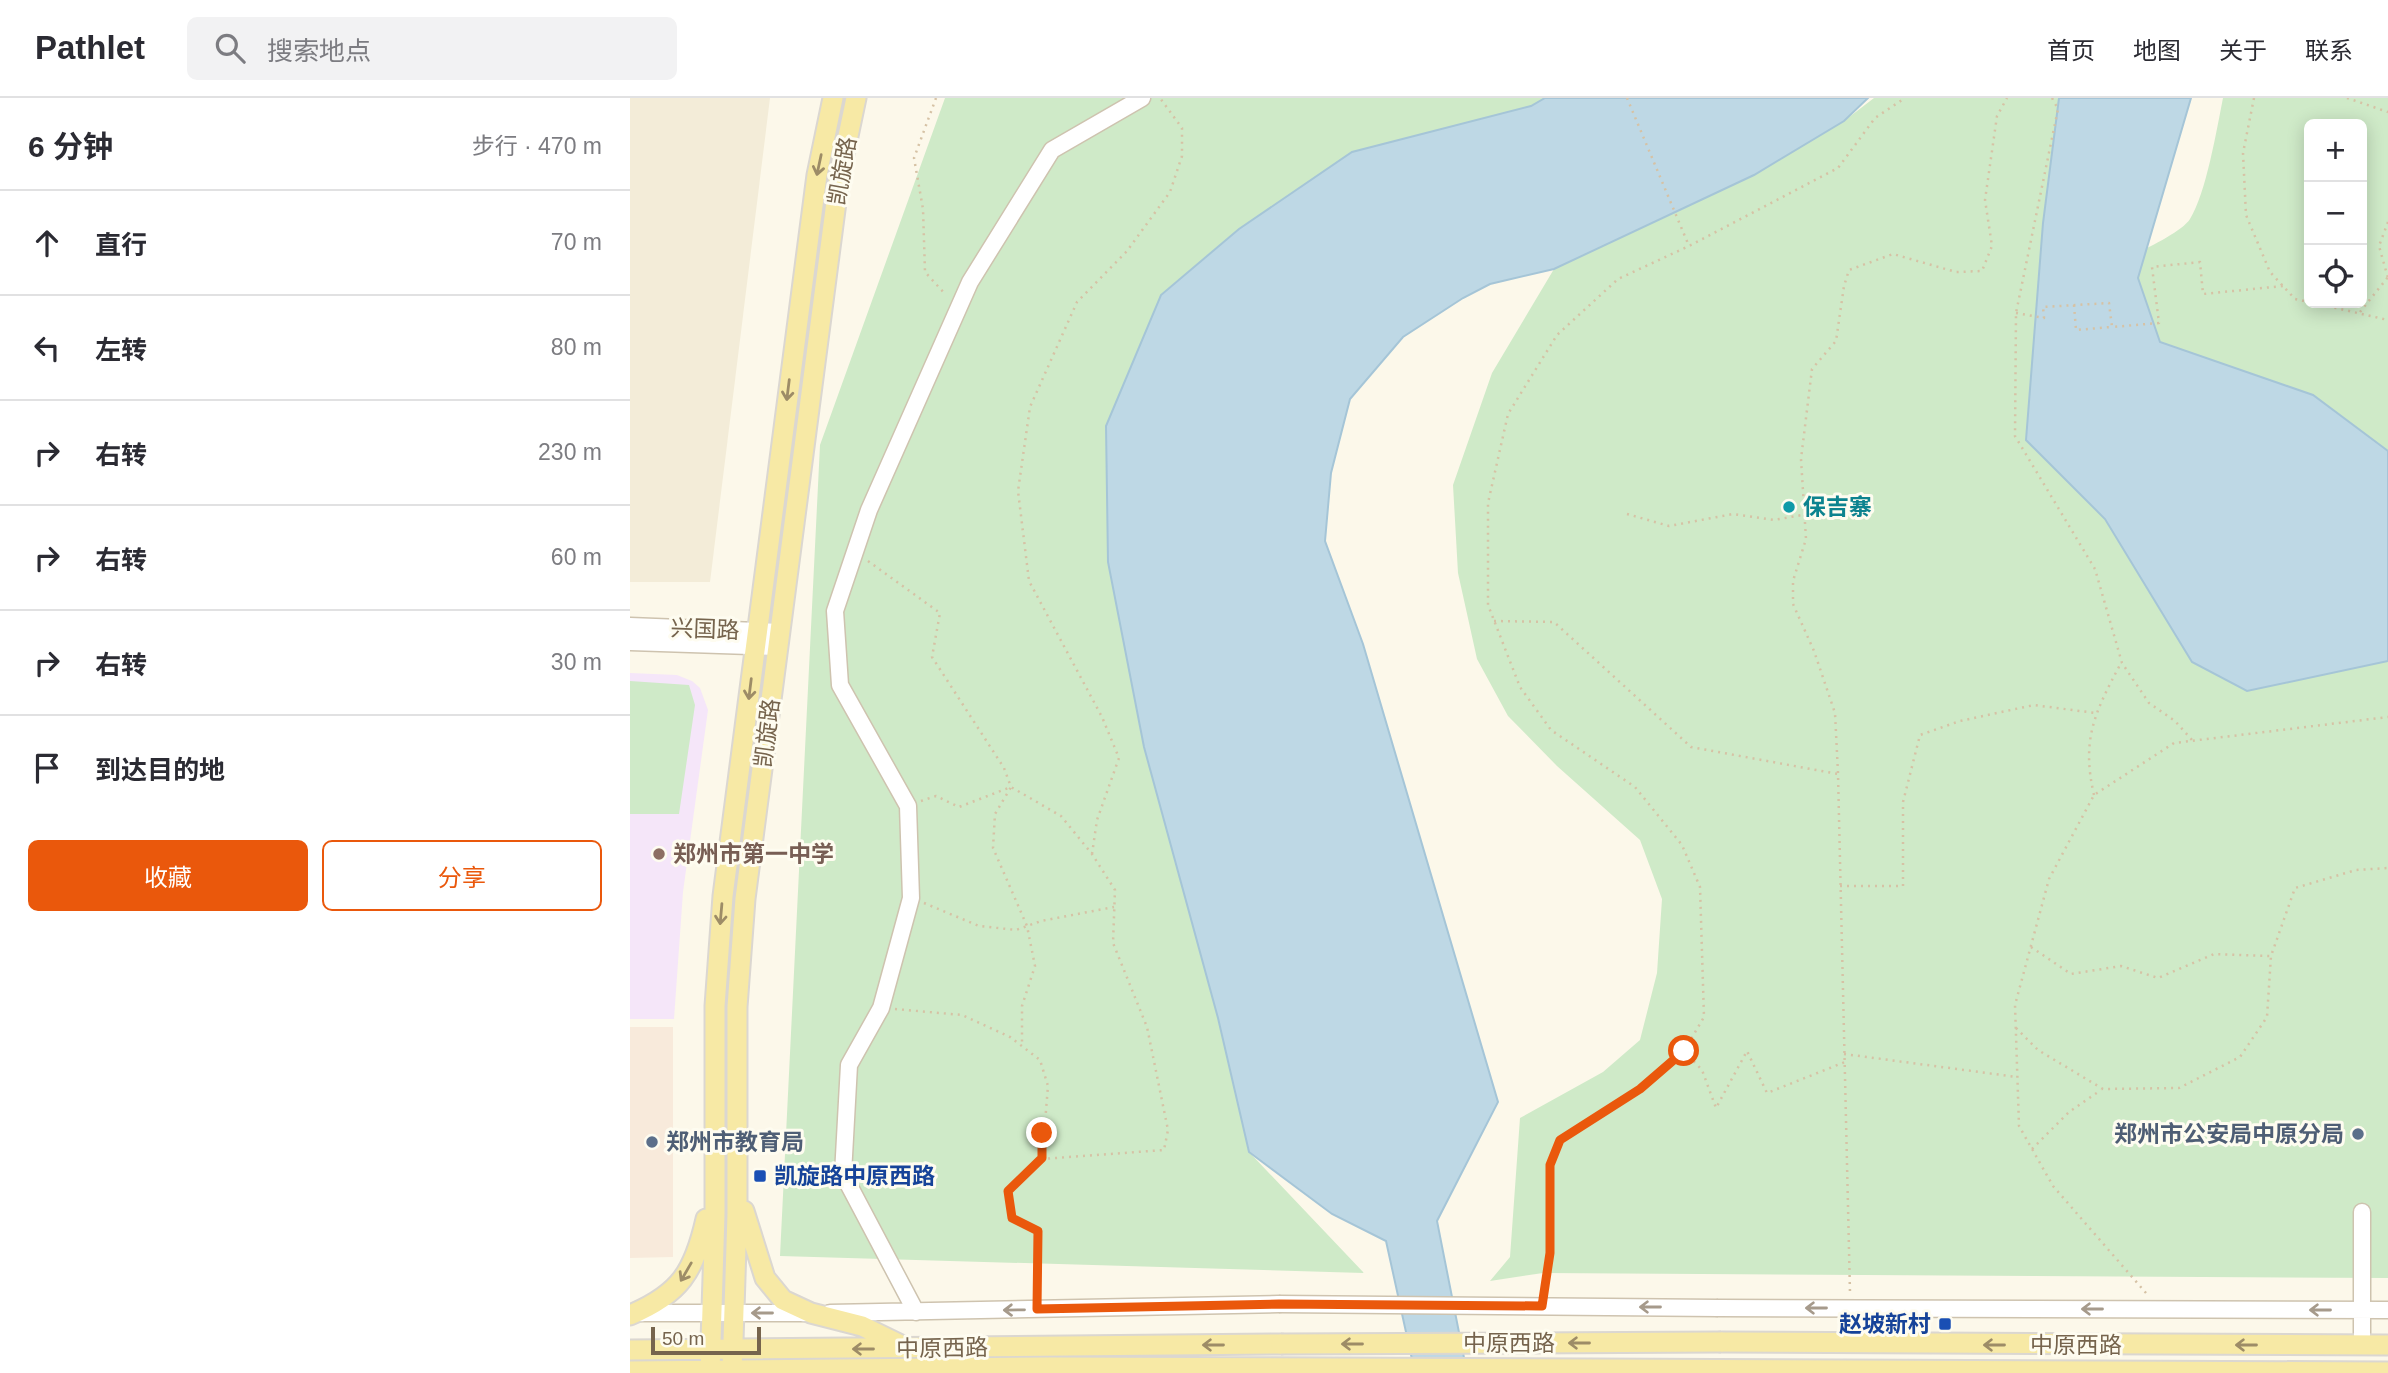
<!DOCTYPE html>
<html lang="zh">
<meta charset="utf-8">
<style>
body{margin:0;font-family:Arial,"Noto Sans SC",sans-serif;background:#f2f2f3;color:#2b2b33}
.controls{position:absolute;right:21px;top:21px;display:grid;overflow:hidden;border-radius:10px;box-shadow:0 4px 18px #0003}
.controls button{width:63px;height:63px;display:grid;place-items:center;padding:0;border:0;border-bottom:2px solid #e1e1e2;background:#fff;color:#2b2b33;font:35px sans-serif}
.scale{position:absolute;left:21px;bottom:18px;width:110px;box-sizing:border-box;padding-left:7px;border:4px solid #76644d;border-top:0;font-size:19px;line-height:24px;white-space:nowrap;color:#76644d;-webkit-text-stroke:5px #fefcf0;paint-order:stroke}
.stop{position:absolute;width:21px;height:21px;margin:-16px;border:5px solid #ea580c;border-radius:50%;background:#fff}
.stop.end{background:#ea580c;border-color:#fff;box-shadow:0 2px 7px #0008}
.list{margin:0;padding:0;list-style:none}
h2{display:flex;justify-content:space-between;align-items:center;height:91px;margin:0;padding:0 28px;font-size:30px}
h2 small{font-size:23px;font-weight:400;color:#7c7c81}
.list li{display:grid;grid-template-columns:46px 1fr auto;gap:21px;align-items:center;box-sizing:border-box;height:105px;padding:0 28px;border-top:2px solid #e1e1e2}
.list b{display:block;font-size:26px;white-space:nowrap}
.list em{font-size:23px;font-style:normal;color:#7c7c81}
.actions{display:flex;gap:14px;padding:21px 28px}
.actions a{flex:1;padding:16px 0;border:2px solid #ea580c;border-radius:10px;text-align:center;font-size:24px;color:#ea580c}
.actions .main{background:#ea580c;color:#fff}
.icon{flex:none;width:38px;height:38px;fill:none;stroke:currentColor;stroke-width:2;stroke-linecap:round;stroke-linejoin:round}
.map{position:relative;flex:none;width:1758px;height:1275px;overflow:hidden}
header{display:flex;align-items:center;gap:42px;box-sizing:border-box;height:98px;padding:0 35px;background:#fff;border-bottom:2px solid #e1e1e2}
header strong{font-size:33px}
nav{display:flex;gap:38px;margin-inline-start:auto;font-size:24px}
.search{width:490px;height:63px;background:#f2f2f3;display:flex;align-items:center;gap:18px;box-sizing:border-box;padding:0 24px;border-radius:10px;color:#7c7c81;font-size:26px}
main{display:flex}
aside{flex:1;background:#fff}
.map>svg:first-child{display:block}
</style>
<header>
<strong>Pathlet</strong>
<div class="search"><svg class="icon" aria-label="search" viewBox="0 0 24 24"><circle cx="10" cy="10" r="6"/><path d="M15 15l6 6"/></svg>搜索地点</div>
<nav><a>首页</a><a>地图</a><a>关于</a><a>联系</a></nav>
</header>
<main>
<aside>
<h2>6 分钟<small>步行 · 470 m</small></h2>
<ul class="list">
<li><svg class="icon" aria-label="ahead" viewBox="0 0 24 24"><path d="M12 20V5M6 11l6-6 6 6"/></svg><div><b>直行</b></div><em>70 m</em></li>
<li><svg class="icon" aria-label="left" viewBox="0 0 24 24"><path d="M17 20v-9H6M10 6l-5 5 5 5"/></svg><div><b>左转</b></div><em>80 m</em></li>
<li><svg class="icon" aria-label="right" viewBox="0 0 24 24"><path d="M7 20v-9h11M14 6l5 5-5 5"/></svg><div><b>右转</b></div><em>230 m</em></li>
<li><svg class="icon" aria-label="right" viewBox="0 0 24 24"><path d="M7 20v-9h11M14 6l5 5-5 5"/></svg><div><b>右转</b></div><em>60 m</em></li>
<li><svg class="icon" aria-label="right" viewBox="0 0 24 24"><path d="M7 20v-9h11M14 6l5 5-5 5"/></svg><div><b>右转</b></div><em>30 m</em></li>
<li><svg class="icon" aria-label="arrive" viewBox="0 0 24 24"><path d="M6 21V4h12l-3 4 3 4H6"/></svg><div><b>到达目的地</b></div></li>
</ul>
<div class="actions"><a class="main">收藏</a><a>分享</a></div>
</aside>
<div class="map">
<svg width="1758" height="1275" viewBox="0 0 1758 1275">
<rect width="100%" height="100%" fill="#fcf8ea"/>
<!-- residential -->
<path fill="#f3ecd8" d="M0,0H140L80,484H0Z"/>
<!-- commercial -->
<path fill="#f8eadb" d="M0,929H43V1159L0,1160Z"/>
<!-- education -->
<path fill="#f5e6f9" d="M0,575L47,577L62,583L70,590L78,612L53,794L44,921H0Z"/>
<!-- green -->
<path fill="#cfeac8" fill-rule="evenodd" d="M315,0H915L901,8L722,54L588,920L619,1054L734,1175L150,1158L190,347Z
M1244,0H1442L1471,172C1491,162 1549,138 1560,121C1576,96 1587,30 1593,0H1758V1180L913,1175L860,1183L880,1159L890,1020L973,974L1010,942L1027,875L1032,801L1010,742L927,668L878,618L847,561L828,475L823,387L862,275L924,171L1124,77L1214,23ZM1679,26H1732V205H1679Z
M0,583L59,587L65,607L49,716H0Z"/>
<!-- water -->
<path fill="#bed8e5" stroke="#a5c5d7" stroke-width="2" d="M915,0H1238L1214,23L1124,77L924,171L860,186L833,200L773,239L720,301L701,375L695,443L733,546L868,1004L807,1123L837,1275H785L756,1143L702,1116L619,1054L588,920L514,649L478,464L476,328L531,197L609,131L722,54L901,8Z
M1429,0H1561L1508,180L1530,244L1683,297L1758,353V563L1617,593L1562,564L1475,421L1396,342L1413,125Z"/>
<g fill="none" stroke-linecap="round" stroke-linejoin="round">
<!-- minor casing -->
<g stroke="#cec3af" stroke-width="19">
<path id="minor" d="M0,528L150,534
M0,544L148,549
M1732,1114V1247
M1088,1210L1758,1212
M286,1214L213,1076L219,967L251,910L281,800L278,708L210,587L205,513L239,412L340,184L422,52L512,0
M7,1215H177
M200,1215L649,1206"/>
</g>
<!-- major casing -->
<g stroke="#dbd7d1" stroke-width="23">
<path id="major" d="M114,1113L135,1180L153,1202L181,1215L232,1228L273,1248
M0,1217C50,1196 64,1174 76,1121
M1091,1244L1758,1247
M0,1252L651,1246
M0,1273L421,1269L1758,1274
M80,1275L85,1116V908L93,798L187,77L203,0
M102,1275L107,1116V909L115,801L209,81L226,0"/>
</g>
<!-- path -->
<path stroke="#d6c2a5" stroke-width="2.5" stroke-dasharray="2 5" stroke-linecap="butt" d="M306,0L284,60L293,111L295,174L316,197
M997,0L1059,148
M1422,0L1428,11L1386,215L1385,338L1465,471L1492,565L1519,605L1545,623L1562,642
M1624,0L1613,55L1616,117L1640,174L1665,201L1679,204
M1717,0L1758,14
M1758,124L1749,148L1758,180
M1684,205L1758,222
M1444,207L1446,232L1481,229
M1730,214L1758,179
M1386,215L1414,220L1413,209L1479,205L1482,229L1529,225L1522,169L1570,164L1573,196L1653,188
M997,416L1039,428L1103,416L1144,422L1172,417
M238,463L310,515L302,559L374,670L381,689L365,716L363,750L397,828L405,868L392,908V948
M864,523L924,524L1061,649L1208,676L1220,1195
M1208,675L1205,615L1184,553L1163,506V483L1176,441L1171,361L1182,271L1206,243L1214,188L1219,172L1263,156L1326,174L1352,173L1362,148L1355,102L1367,18L1377,0
M1464,697C1451,641 1465,614 1491,565
M291,703L306,698L329,709L381,689L431,718L462,756L485,792L483,845L517,929L538,1032L534,1052L412,1061L378,1093L382,1120L408,1133L407,1197
M462,756L467,722L489,660L472,619L399,483L388,393L400,309L447,204L497,153L540,94L552,58V30L530,0
M1210,788H1273V704L1290,637L1330,623L1404,607L1465,615
M294,805L349,828L386,832L411,823L484,809
M1401,849L1441,876L1491,868L1528,880L1584,856L1640,858
M265,911L332,917L380,939L410,962L418,988L412,1061
M1386,930L1408,952L1473,991L1549,990L1610,959L1637,919L1641,858L1665,790L1726,772L1758,770
M1054,953L1072,972L1086,1010L1117,953L1137,995L1215,964
M1214,956L1387,979
M1402,1051L1439,1014L1471,992
M914,1194L920,1155V1067L930,1042L1010,991L1054,953L1074,919L1070,789L1052,747L1005,689L921,632L890,589L858,507V405L878,316L927,237L988,181L1059,148L1208,70L1245,20L1275,0
M1516,1195L1423,1088L1389,1028L1385,907L1419,781L1464,697L1544,645L1758,619"/>
<!-- minor -->
<use href="#minor" stroke="#fff" stroke-width="16"/>
<!-- major -->
<use href="#major" stroke="#f7e9a5" stroke-width="19"/>
<!-- minor-bridge casing -->
<g stroke="#cec3af" stroke-width="19" stroke-linecap="butt">
<path id="minor-bridge" d="M649,1206L1088,1210"/>
</g>
<!-- major-bridge casing -->
<g stroke="#dbd7d1" stroke-width="23" stroke-linecap="butt">
<path id="major-bridge" d="M651,1246L1091,1244"/>
</g>
<!-- minor-bridge -->
<use href="#minor-bridge" stroke="#fff" stroke-width="16"/>
<!-- major-bridge -->
<use href="#major-bridge" stroke="#f7e9a5" stroke-width="19"/>
</g>
<!-- one-way arrows -->
<defs><path id="oneway-shaft" d="M-6 0H5M1.5-3L5.5 0L1.5 3" fill="none" stroke-width="1.6" stroke-linecap="round" stroke-linejoin="round" transform="scale(1.75)"/></defs>
<g stroke="#9d8c67">
<use href="#oneway-shaft" transform="translate(189 67) rotate(102)"/>
<use href="#oneway-shaft" transform="translate(158 292) rotate(97)"/>
<use href="#oneway-shaft" transform="translate(120 591) rotate(97)"/>
<use href="#oneway-shaft" transform="translate(91 816) rotate(95)"/>
<use href="#oneway-shaft" transform="translate(56 1174) rotate(120)"/>
<use href="#oneway-shaft" transform="translate(949 1245) rotate(180)"/>
<use href="#oneway-shaft" transform="translate(722 1246) rotate(180)"/>
<use href="#oneway-shaft" transform="translate(583 1247) rotate(180)"/>
<use href="#oneway-shaft" transform="translate(1364 1247) rotate(-180)"/>
<use href="#oneway-shaft" transform="translate(1616 1247) rotate(180)"/>
<use href="#oneway-shaft" transform="translate(233 1251) rotate(180)"/>
</g>
<g stroke="#a69a8b">
<use href="#oneway-shaft" transform="translate(1020 1209) rotate(-180)"/>
<use href="#oneway-shaft" transform="translate(1186 1210) rotate(-180)"/>
<use href="#oneway-shaft" transform="translate(1462 1211) rotate(-180)"/>
<use href="#oneway-shaft" transform="translate(384 1212) rotate(179)"/>
<use href="#oneway-shaft" transform="translate(1690 1212) rotate(-180)"/>
<use href="#oneway-shaft" transform="translate(132 1215) rotate(180)"/>
</g>
<g fill="none" stroke-linecap="round" stroke-linejoin="round">
<!-- route -->
<path stroke="#ea580c" stroke-width="9" d="M412,1035V1060L378,1093L382,1120L408,1133L407,1211L649,1206L912,1208L920,1155V1067L930,1042L1010,991L1054,953"/>
</g>
<!-- markers -->
<circle fill="#0f9aa8" stroke="#fefcf0" stroke-width="2.5" cx="1159" cy="409" r="7"/>
<circle fill="#8d6e63" stroke="#fefcf0" stroke-width="2.5" cx="29" cy="756" r="7"/>
<g fill="#5c6f8a" stroke="#fefcf0" stroke-width="2.5">
<circle cx="1728" cy="1036" r="7"/>
<circle cx="22" cy="1044" r="7"/>
</g>
<g fill="#1a4fb4" stroke="#fefcf0" stroke-width="2.5">
<rect x="123" y="1071" width="14" height="14" rx="3.5"/>
<rect x="1308" y="1219" width="14" height="14" rx="3.5"/>
</g>
<g text-anchor="middle" stroke-width="6" stroke-linejoin="round" paint-order="stroke">
<!-- street labels -->
<g font-size="23" fill="#76644d" stroke="#fefcf0">
<text transform="translate(212 73) rotate(-80)" y="8">凯旋路</text>
<text transform="translate(75 531) rotate(2)" y="8">兴国路</text>
<text transform="translate(137 635) rotate(-83)" y="8">凯旋路</text>
<text x="879" y="1253">中原西路</text>
<text x="1446" y="1255">中原西路</text>
<text transform="translate(312 1250) rotate(-1)" y="8">中原西路</text>
</g>
<!-- culture labels -->
<g font-size="23" font-weight="bold" fill="#0d838f" stroke="#fefcf0" text-anchor="start">
<text x="1173" y="417">保吉寨</text>
</g>
<!-- education labels -->
<g font-size="23" font-weight="bold" fill="#785e54" stroke="#fefcf0" text-anchor="start">
<text x="43" y="764">郑州市第一中学</text>
</g>
<!-- service labels -->
<g font-size="23" font-weight="bold" fill="#4e5e75" stroke="#fefcf0" text-anchor="end">
<text x="1714" y="1044">郑州市公安局中原分局</text>
<text x="36" y="1052" text-anchor="start">郑州市教育局</text>
</g>
<!-- transit labels -->
<g font-size="23" font-weight="bold" fill="#164399" stroke="#fefcf0" text-anchor="start">
<text x="144" y="1086">凯旋路中原西路</text>
<text x="1301" y="1234" text-anchor="end">赵坡新村</text>
</g>
</g>
</svg>
<div class="controls">
<button>+</button>
<button>−</button>
<button><svg class="icon" aria-label="locate" viewBox="0 0 24 24"><circle cx="12" cy="12" r="6"/><path d="M12 2v4M12 18v4M2 12h4M18 12h4"/></svg></button>
</div>
<div class="scale">50 m</div>
<div class="stop" style="left:1054px;top:953px"></div>
<div class="stop end" style="left:412px;top:1035px"></div>
</div>
</main>
